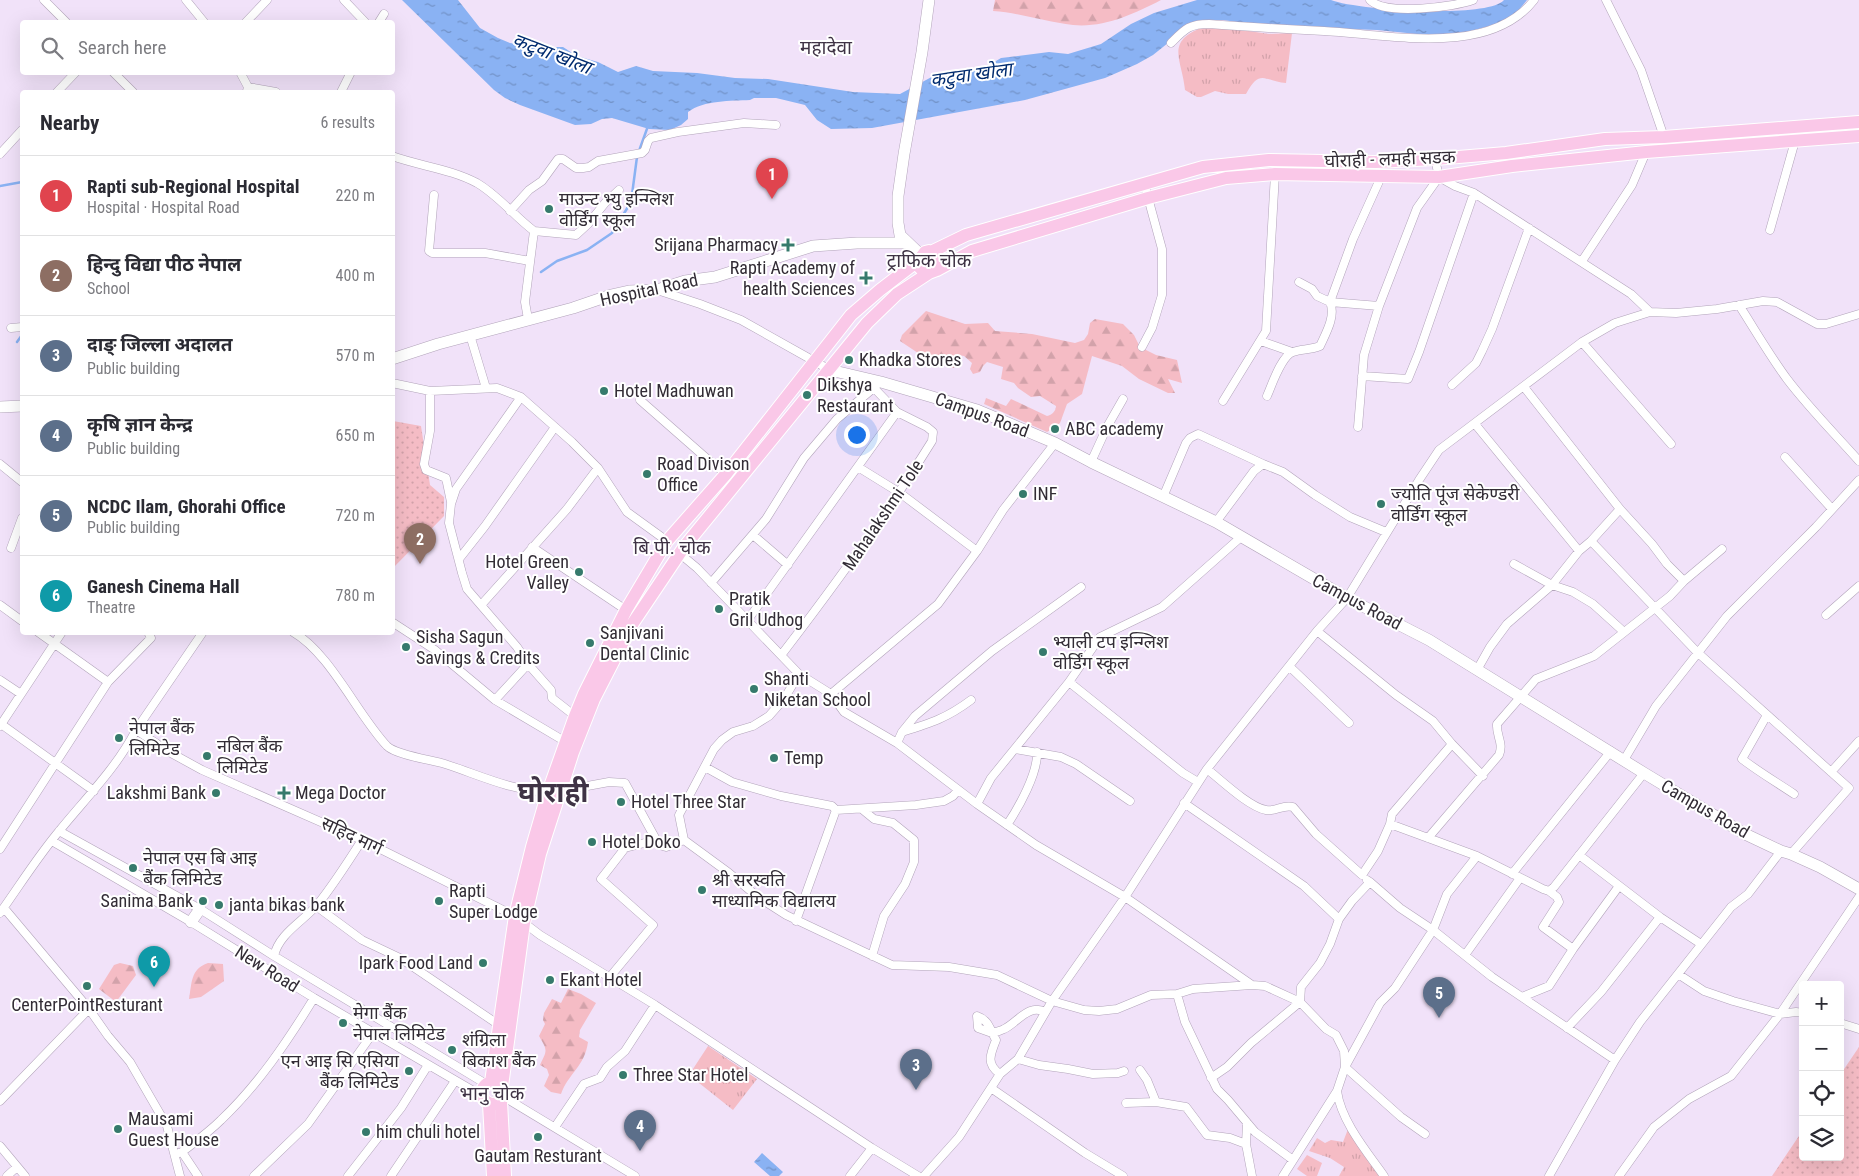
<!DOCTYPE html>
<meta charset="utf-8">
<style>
body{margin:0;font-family:"Roboto Condensed","Noto Sans Devanagari",sans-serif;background:#f7f7f7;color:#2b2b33}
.controls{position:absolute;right:15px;bottom:15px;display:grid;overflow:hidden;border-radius:5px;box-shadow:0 5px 20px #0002}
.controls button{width:45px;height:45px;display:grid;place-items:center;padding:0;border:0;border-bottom:1px solid #e1e1e2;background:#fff;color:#2b2b33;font:25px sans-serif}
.you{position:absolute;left:856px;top:434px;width:18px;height:18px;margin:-12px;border:4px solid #fff;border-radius:50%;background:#1a73e8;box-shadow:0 0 0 8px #1a73e833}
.badge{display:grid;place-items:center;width:32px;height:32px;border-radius:50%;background:#db2777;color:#fff;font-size:16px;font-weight:700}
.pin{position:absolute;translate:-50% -41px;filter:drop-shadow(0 1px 2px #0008)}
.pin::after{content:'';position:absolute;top:26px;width:18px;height:15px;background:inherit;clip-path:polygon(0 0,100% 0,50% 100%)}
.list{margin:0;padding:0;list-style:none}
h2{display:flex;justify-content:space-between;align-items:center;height:65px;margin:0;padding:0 20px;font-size:21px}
h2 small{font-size:16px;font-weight:400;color:#7c7c81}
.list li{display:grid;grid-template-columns:32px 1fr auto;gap:15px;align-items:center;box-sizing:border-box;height:80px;padding:0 20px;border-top:1px solid #e1e1e2}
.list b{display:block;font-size:19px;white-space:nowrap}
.list p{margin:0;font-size:16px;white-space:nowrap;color:#7c7c81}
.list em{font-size:16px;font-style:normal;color:#7c7c81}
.icon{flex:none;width:28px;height:28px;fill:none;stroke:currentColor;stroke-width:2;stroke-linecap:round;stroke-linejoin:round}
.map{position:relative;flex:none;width:1859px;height:1176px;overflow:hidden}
.search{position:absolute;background:#fff;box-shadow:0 5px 20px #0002;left:20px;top:20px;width:375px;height:55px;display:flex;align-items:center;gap:12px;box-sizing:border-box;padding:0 18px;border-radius:5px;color:#7c7c81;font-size:19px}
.panel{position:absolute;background:#fff;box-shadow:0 5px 20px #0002;left:20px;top:90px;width:375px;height:545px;border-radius:5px}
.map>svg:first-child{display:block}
</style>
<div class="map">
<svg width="1859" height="1176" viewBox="0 0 1859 1176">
<defs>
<pattern id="grass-tufts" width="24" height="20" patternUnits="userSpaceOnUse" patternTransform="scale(1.25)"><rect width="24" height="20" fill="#f5bcc5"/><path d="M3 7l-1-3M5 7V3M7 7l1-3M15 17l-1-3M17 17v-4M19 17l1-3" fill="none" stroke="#d2a2aa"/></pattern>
<pattern id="forest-firs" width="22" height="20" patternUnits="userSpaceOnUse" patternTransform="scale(1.25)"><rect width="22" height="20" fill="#f5bcc5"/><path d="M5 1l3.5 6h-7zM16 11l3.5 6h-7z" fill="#d2a2aa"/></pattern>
<pattern id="park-dots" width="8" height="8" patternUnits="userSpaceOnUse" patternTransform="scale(1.25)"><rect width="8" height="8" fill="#f5bcc5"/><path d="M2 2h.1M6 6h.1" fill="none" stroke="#d2a2aa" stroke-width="1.8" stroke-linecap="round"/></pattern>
<pattern id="water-ripples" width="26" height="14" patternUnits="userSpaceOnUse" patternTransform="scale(1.25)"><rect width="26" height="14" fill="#8ab2f3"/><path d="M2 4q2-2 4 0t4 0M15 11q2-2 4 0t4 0" fill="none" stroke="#7191c6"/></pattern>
</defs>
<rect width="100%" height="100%" fill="#f1e2f9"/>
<!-- grass -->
<path fill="url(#grass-tufts)" d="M1204,27H1221L1269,34L1292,33L1286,83C1264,81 1260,68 1246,94H1228L1215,91L1201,97H1197L1185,90C1182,59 1164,41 1204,27Z
M708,1046L757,1079L733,1110L689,1075Z
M1350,1124L1386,1176H1339L1344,1167L1330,1158L1309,1151L1317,1138L1325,1143L1331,1140L1343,1142Z
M1307,1155L1322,1163L1317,1176H1307L1297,1169Z"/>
<!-- forest -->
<path fill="url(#forest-firs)" d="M995,0H1161C1134,14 1104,28 1073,25C1046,22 1021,13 993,11Z
M926,311L965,324L988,323L995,331L1032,334L1075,343L1084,340L1088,334L1090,323L1095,319L1123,324L1134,335L1140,347L1156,355L1177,360L1182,383L1168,379L1175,393H1168L1139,379L1122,366L1092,356L1082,394L1067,404L1060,423L1047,432L984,404L986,398L1006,406L1011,399L1047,416C1052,415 1056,411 1056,406L1040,396L1031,397L1018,388L1014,383L1001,379L1003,367L987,362L983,366L980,372L973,374L970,369L972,363L964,356L958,355L954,368L945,365L944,358L941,355L931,357L921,355L900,341L902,335Z
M120,963L133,966L136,975L116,1002L99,989L114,965Z
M208,963L223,964L224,981L201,997L189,999C192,984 190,969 208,963Z
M568,989L581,994L596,1003L580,1030L579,1037L588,1042C585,1066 568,1074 561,1094L551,1092L544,1086L549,1075L547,1069L540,1065C547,1050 548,1051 539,1036L545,1024L543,1020L544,1013L552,999L561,1003Z"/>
<!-- park -->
<path fill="url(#park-dots)" d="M393,421L421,426L430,485L444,497V516L393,568Z
M1859,1047V1176H1772L1803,1130V1157H1840V1075Z"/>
<!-- water -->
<path fill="url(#water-ripples)" d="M402,0H458L480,28L498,38L510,43L534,47H563L577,56L598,62L618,72L636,66L653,71L697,73L735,78L768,79L853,92L900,94L939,73L969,71L986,67L1001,58L1049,52L1068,54L1101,44L1131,24L1154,13L1197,0H1331C1355,10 1488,19 1504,0H1527L1518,11L1500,23L1464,33L1427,35L1377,30L1265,26L1223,20H1200L1188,24L1173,39L1153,55L1137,64L1105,78L1025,100L872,128L831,129L817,120L805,105L776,98H754L750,100C731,101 704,100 688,112V119L681,125L670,130L649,129L612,118L602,119L591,124L575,125L520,105L505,98L494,90Z
M762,1153L783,1172L779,1176H770L754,1162Z"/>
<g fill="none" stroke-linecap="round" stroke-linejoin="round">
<!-- stream -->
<path stroke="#8ab2f3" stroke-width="2.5" d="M639,151L648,126
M0,186L22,182
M541,272L557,261L587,250L612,233L631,202L637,157
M17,342L22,335"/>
<!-- street casing -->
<g stroke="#b2a4ba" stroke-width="9">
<path id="street" d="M44,0L66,22
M186,0L204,22
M344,0L365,22
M1370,0C1385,16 1454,7 1473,0
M1606,0L1641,70L1664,137
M246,22L267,0
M379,22L384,14
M1171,43C1185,29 1189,24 1209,24C1247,27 1285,29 1324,31C1387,34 1489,58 1534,0
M113,72L133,92
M240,72L248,87L247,91
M248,87L276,92
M57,92L76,72
M341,92L351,72
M0,154L22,130
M392,156C420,166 451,169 477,183C499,196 514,216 534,231L525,302L528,319
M1435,159L1439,177L1455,186L1474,193L1631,294L1650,312
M434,195L429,251L432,253H485L530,261
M510,211L529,190L542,181L558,159H563L576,168H583L589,167L598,161L642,153L645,150L648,141L651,138L678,132L744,123L776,125
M1770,230L1795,141
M534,231L576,235L588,224L605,203L619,190
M1582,261L1632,185L1646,152
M1299,282L1312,289L1317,296L1330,302L1379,306
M657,290L700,304L741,320L830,370
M1739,305C1755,330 1770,356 1787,379C1809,408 1835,434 1859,461
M11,328L22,327
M470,335L486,388
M1261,341L1292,352
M1582,342L1671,444
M1142,347L1152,328L1162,295V249L1144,183
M1362,376L1408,379L1419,352L1474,193
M392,383L430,391L497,388L521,397L572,442L598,468L627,512L667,541
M1452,385L1476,363L1482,351L1492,329L1529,228
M1524,387L1620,509L1591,541
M430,391V431L424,464L426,470L446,478L451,502
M1267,396C1272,385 1281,356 1293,352C1302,349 1310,350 1320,346C1326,333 1336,316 1330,302L1353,239L1381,177
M521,397L456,489L451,504L449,523L462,573L467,589L517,647L528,664L551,690L552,698L575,716
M640,400L713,464L736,481
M1223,401L1266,331L1275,174
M1475,424L1579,551L1591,541L1697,652L1849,788L1791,854
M1358,427L1364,355L1379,306L1417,208L1439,177
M1785,457L1832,509
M1091,462L1107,427L1123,399
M0,464L22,482
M858,467L900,493L977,551
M1163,497L1186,443L1190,438L1198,434L1263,464
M1620,509L1652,544L1667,564L1684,581
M1216,522L1254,471L1263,464L1283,472L1315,495L1350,517L1386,532
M753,535L788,565
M532,547L626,610
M11,548L22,518
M679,553L697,568L799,674L831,694L844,712L897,743L977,804L1036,845L1125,897L1252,985
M459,559L485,526L555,427
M1514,564L1552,585L1573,592L1593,604L1624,632
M711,583L766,519L804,458L837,419L876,386
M482,604L567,509L598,468
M0,605L22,621
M1826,615L1859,586
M747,621L897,412
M392,622L435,650L495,700L566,742
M1317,631L1396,695L1433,721L1452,744L1483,776
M293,632C330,653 357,714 387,746C396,755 432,760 445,764C479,775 512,791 548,792
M782,654C835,585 886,515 932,441L933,432L927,427L897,412L874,388
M1289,666L1349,723
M1477,670L1490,647L1507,624L1552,585L1579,551
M0,680L21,694
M108,682L151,638L148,632
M1069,682L1100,637L1162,607L1241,537
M831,694L938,604L977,551L1003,510L1055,443
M495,700L528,664
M1767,715L1742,759C1759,772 1776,782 1794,794
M1,724L94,791
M0,726L62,632
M136,730L171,753L202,770L362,840L515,916L540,935L655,1005L872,1148L918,1176
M902,732C931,723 947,718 971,700
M897,743L902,732L915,716L992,651L1081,587
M1015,749L1061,757L1076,764L1130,801
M1624,760L1656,706L1727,616L1816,527L1859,480
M705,767L732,782L781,796L832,806L836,810L796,921
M1207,769C1221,780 1249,807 1266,810C1276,812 1283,804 1293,807L1316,834L1362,875L1378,851L1390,824L1477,856
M1831,772L1859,741
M560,791L609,782L625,783L659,845L666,847L684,840L729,873L758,897L786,915L892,965L949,967L997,975L1052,1001L1084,1010L1099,1011L1117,1009L1151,995L1177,994L1193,989L1252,985L1265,986L1300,1002L1326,1029L1336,1035L1344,1051L1345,1067L1337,1091L1283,1176
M1184,803L1304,886L1339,919
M977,804L991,778L1069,682L1183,773L1198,782
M836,810L916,805L944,801L953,796L958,790
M863,810L874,819L893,823L914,840V862L905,884L884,916L872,956
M1390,824L1392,814L1452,744
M1007,825C1019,807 1038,773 1037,752
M59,831L200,909L274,956L486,1084
M1428,838L1499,755C1504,743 1496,736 1497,724L1536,679L1594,656L1670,596L1684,581L1722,549
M684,840L679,815L714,749L722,740L733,732L753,726L769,716L784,699L799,674
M52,841L191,922L314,998L482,1096
M0,849L108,682L38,632
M1579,855L1660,917L1701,944
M1512,874L1611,751
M1370,882L1400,908L1433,930L1492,977L1615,1060
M1549,891L1557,897L1559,902L1543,927L1573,949
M316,906L362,940L400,958L499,1025
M4,908L89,1009L108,1036L130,1062L167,1126L180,1176
M0,913C20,885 38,856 60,830C87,797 117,767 136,730L203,632
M1465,955L1520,878
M274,956C279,933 304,921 318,904C334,884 348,862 362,840
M1678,974L1704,991L1733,1001L1780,1014L1796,1012L1803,1013
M609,978L653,925L601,879L625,848L656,840
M1177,994L1185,1022L1217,1089L1228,1100L1255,1132L1293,1160
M1522,997L1549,986L1573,949L1619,886
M1840,1023L1859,1029
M1567,1028L1601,992L1660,917
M1018,1059L1039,1065L1068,1069L1093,1074L1118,1073L1124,1071
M1140,1070L1147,1080L1156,1102
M1000,1074C986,1064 990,1055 996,1040C990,1030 989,1020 977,1016L978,1028L992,1033C996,1032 1000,1031 1004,1029C1017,1023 1029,1003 1045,1012
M1211,1078L1227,1067L1251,1043L1300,1002L1301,987L1320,963L1330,944L1339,919L1352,901L1370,882L1367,880
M991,1088L1085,1153L1123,1176
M1337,1091C1341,1121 1367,1152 1384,1176
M504,1097L635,1176
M0,1101L89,1009
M1126,1103L1156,1102L1186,1107L1207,1135L1230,1138L1246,1144
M1247,1123L1246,1144L1252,1176
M555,1127L584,1084L600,1078L607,1067L625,1051L655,1005
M1425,1134L1401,1117L1345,1067L1380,1003L1395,988L1433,930L1447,894L1477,856L1543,889L1549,891L1554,887L1644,773
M0,1146L25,1176
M182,1152C195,1142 209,1132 221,1120C258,1085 287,1042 314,998
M179,1153L182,1152L198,1176
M7,1176L17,1167
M254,1176L308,1124L373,1033
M348,1176L401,1108L428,1065
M391,1176L455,1081
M850,1176L872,1148
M924,1176L959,1137L1000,1074L1018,1059L1052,1001L1125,897L1207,769L1317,631L1347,598L1419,480L1439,450L1582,342L1615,323L1650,312L1676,313L1717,309L1763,301L1777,302L1817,324H1826L1859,314
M1549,1176L1615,1060L1640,1022L1731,907L1748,894L1781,851
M1619,1176L1654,1127L1689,1099L1731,1076L1780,1014L1859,897"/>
</g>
<!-- secondary casing -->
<g stroke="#b2a4ba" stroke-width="12">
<path id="secondary" d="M921,255L900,235L898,223V196L904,154L922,52L929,0
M392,359L438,344L573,308L611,295L629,291L657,290L685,281L715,277L813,246L857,243H908
M830,370L881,382L977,410L1055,443L1091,462L1216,522L1347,598L1429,640L1644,773L1745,834L1781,851L1791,854L1820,867L1859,889
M0,407L22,406
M191,922L200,909"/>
</g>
<!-- primary casing -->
<g stroke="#fff" stroke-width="14">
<path id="primary" d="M933,251L966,235L1203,167L1269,160L1376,162L1435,159L1506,153L1605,139L1664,137L1859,122
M937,270L972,251L1148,198L1226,178L1275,174L1439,177L1512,166L1646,152L1859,136
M482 1093a11 11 0 1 1 22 0a11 11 0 1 1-22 0Z
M491,1082L515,916L532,847L548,792L575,716L584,694L626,610L667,541L726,474L851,315L880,290L919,260L925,252L929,251L937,254L941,262L937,270L929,273L920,268L919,260
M502,1086L524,923L540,854L573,752L594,699L633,623L684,547L867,323L897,294L929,273
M501,1102L505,1176
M489,1104L493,1176"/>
</g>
<!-- street -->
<use href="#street" stroke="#fff" stroke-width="8"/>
<!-- secondary -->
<use href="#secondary" stroke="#fff" stroke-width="11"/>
<!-- primary -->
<use href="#primary" stroke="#fac8e8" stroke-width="12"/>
</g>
<!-- markers -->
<g fill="#367a6c" stroke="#fff" stroke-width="2">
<circle cx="549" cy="209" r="5"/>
<path d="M785.5 237.5h5v5h5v5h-5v5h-5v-5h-5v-5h5z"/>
<path d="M863.5 270.5h5v5h5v5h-5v5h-5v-5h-5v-5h5z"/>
<circle cx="849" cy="360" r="5"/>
<circle cx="604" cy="391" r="5"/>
<circle cx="807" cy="395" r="5"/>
<circle cx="1055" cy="429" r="5"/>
<circle cx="647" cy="474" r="5"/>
<circle cx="1023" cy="494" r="5"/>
<circle cx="1381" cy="504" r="5"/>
<circle cx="579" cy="572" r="5"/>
<circle cx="719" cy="609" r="5"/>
<circle cx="590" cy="643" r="5"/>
<circle cx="406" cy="647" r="5"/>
<circle cx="1043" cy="652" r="5"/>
<circle cx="754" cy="689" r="5"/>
<circle cx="119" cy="738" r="5"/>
<circle cx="207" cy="756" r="5"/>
<circle cx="774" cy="758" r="5"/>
<circle cx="216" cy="793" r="5"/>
<path d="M281.5 785.5h5v5h5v5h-5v5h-5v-5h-5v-5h5z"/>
<circle cx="621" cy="802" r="5"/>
<circle cx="592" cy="842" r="5"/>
<circle cx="133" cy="868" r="5"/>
<circle cx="702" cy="890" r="5"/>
<circle cx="203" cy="901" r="5"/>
<circle cx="439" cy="901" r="5"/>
<circle cx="219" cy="905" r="5"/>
<circle cx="483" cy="963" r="5"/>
<circle cx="550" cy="980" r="5"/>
<circle cx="87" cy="986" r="5"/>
<circle cx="343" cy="1023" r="5"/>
<circle cx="452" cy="1050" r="5"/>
<circle cx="409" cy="1071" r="5"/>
<circle cx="623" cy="1075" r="5"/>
<circle cx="118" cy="1129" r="5"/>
<circle cx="366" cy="1132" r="5"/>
<circle cx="538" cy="1137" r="5"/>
</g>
<g text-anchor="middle" stroke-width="4" stroke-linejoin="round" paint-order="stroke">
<!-- street labels -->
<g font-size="18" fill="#322c35" stroke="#fff">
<text transform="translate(1390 159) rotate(-2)" y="6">घोराही - लमही सडक</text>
<text transform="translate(649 290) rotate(-12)" y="6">Hospital Road</text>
<text transform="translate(982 415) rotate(20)" y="6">Campus Road</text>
<text transform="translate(883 515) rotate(-56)" y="6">Mahalakshmi Tole</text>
<text transform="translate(1357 602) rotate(28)" y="6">Campus Road</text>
<text transform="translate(1705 809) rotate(30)" y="6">Campus Road</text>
<text transform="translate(352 836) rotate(25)" y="6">सहिद मार्ग</text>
<text transform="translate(267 969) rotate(32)" y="6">New Road</text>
</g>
<!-- poi labels -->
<g font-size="18" fill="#322c35" stroke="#fff" text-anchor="start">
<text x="559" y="205">माउन्ट भ्यु इन्ग्लिश<tspan x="559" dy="21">वोर्डिंग स्कूल</tspan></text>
<text x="778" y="251" text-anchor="end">Srijana Pharmacy</text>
<text x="855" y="274" text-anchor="end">Rapti Academy of<tspan x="855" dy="21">health Sciences</tspan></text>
<text x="859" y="366">Khadka Stores</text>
<text x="817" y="391">Dikshya<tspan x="817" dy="21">Restaurant</tspan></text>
<text x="614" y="397">Hotel Madhuwan</text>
<text x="1065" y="435">ABC academy</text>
<text x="657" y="470">Road Divison<tspan x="657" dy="21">Office</tspan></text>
<text x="1033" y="500">INF</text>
<text x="1391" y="500">ज्योति पूंज सेकेण्डरी<tspan x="1391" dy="21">वोर्डिंग स्कूल</tspan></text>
<text x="569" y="568" text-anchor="end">Hotel Green<tspan x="569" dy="21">Valley</tspan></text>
<text x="729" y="605">Pratik<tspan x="729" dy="21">Gril Udhog</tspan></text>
<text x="600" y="639">Sanjivani<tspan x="600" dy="21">Dental Clinic</tspan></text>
<text x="416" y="643">Sisha Sagun<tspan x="416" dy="21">Savings &amp; Credits</tspan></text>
<text x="1053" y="648">भ्याली टप इन्ग्लिश<tspan x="1053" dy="21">वोर्डिंग स्कूल</tspan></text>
<text x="764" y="685">Shanti<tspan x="764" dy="21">Niketan School</tspan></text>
<text x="129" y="734">नेपाल बैंक<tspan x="129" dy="21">लिमिटेड</tspan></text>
<text x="217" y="752">नबिल बैंक<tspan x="217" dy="21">लिमिटेड</tspan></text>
<text x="784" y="764">Temp</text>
<text x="206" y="799" text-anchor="end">Lakshmi Bank</text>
<text x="295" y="799">Mega Doctor</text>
<text x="631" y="808">Hotel Three Star</text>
<text x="602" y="848">Hotel Doko</text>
<text x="143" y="864">नेपाल एस बि आइ<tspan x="143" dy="21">बैंक लिमिटेड</tspan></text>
<text x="712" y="886">श्री सरस्वति<tspan x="712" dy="21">माध्यामिक विद्यालय</tspan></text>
<text x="449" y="897">Rapti<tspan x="449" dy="21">Super Lodge</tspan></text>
<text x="193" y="907" text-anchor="end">Sanima Bank</text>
<text x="229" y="911">janta bikas bank</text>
<text x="473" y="969" text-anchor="end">Ipark Food Land</text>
<text x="560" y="986">Ekant Hotel</text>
<text x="87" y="1011" text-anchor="middle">CenterPointResturant</text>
<text x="353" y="1019">मेगा बैंक<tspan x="353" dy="21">नेपाल लिमिटेड</tspan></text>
<text x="462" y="1046">शंग्रिला<tspan x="462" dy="21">बिकाश बैंक</tspan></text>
<text x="399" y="1067" text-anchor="end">एन आइ सि एसिया<tspan x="399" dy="21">बैंक लिमिटेड</tspan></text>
<text x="633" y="1081">Three Star Hotel</text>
<text x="128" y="1125">Mausami<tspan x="128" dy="21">Guest House</tspan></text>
<text x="376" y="1138">him chuli hotel</text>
<text x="538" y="1162" text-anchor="middle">Gautam Resturant</text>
</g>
<!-- neighbourhood labels -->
<g font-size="19" fill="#3f3345" stroke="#fff">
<text x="826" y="54">महादेवा</text>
<text x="929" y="267">ट्राफिक चोक</text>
<text x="672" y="554">बि.पी. चोक</text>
<text x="492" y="1100">भानु चोक</text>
</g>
<!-- water labels -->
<g font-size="19" font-style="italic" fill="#002b6f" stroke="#fff">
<text transform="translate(552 53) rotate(21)" y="7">कटुवा खोला</text>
<text transform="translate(971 74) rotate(-8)" y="7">कटुवा खोला</text>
</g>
<!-- town labels -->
<g font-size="28" font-weight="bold" fill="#3f3345" stroke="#fff">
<text x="553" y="802">घोराही</text>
</g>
</g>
</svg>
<div class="controls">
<button>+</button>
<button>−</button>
<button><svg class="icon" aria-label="locate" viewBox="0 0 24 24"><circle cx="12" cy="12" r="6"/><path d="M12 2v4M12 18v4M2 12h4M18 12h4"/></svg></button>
<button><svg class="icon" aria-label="layers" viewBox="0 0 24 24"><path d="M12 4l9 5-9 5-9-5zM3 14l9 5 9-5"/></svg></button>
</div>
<div class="you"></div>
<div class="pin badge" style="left:772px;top:199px;background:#e0444e">1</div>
<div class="pin badge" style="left:420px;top:564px;background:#8d6e63">2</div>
<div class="pin badge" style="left:916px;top:1090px;background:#5c6f8a">3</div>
<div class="pin badge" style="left:640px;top:1151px;background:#5c6f8a">4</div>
<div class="pin badge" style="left:1439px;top:1018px;background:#5c6f8a">5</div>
<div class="pin badge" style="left:154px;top:987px;background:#0f9aa8">6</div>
<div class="search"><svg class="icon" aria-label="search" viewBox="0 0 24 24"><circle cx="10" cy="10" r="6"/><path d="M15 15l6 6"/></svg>Search here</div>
<section class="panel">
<h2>Nearby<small>6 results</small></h2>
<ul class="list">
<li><span class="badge" style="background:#e0444e">1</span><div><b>Rapti sub-Regional Hospital</b><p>Hospital · Hospital Road</p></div><em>220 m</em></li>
<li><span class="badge" style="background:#8d6e63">2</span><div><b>हिन्दु विद्या पीठ नेपाल</b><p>School</p></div><em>400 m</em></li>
<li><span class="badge" style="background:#5c6f8a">3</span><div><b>दाङ् जिल्ला अदालत</b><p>Public building</p></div><em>570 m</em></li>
<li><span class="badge" style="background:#5c6f8a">4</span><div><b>कृषि ज्ञान केन्द्र</b><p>Public building</p></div><em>650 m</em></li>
<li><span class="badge" style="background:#5c6f8a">5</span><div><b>NCDC Ilam, Ghorahi Office</b><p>Public building</p></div><em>720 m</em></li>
<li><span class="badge" style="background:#0f9aa8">6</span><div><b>Ganesh Cinema Hall</b><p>Theatre</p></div><em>780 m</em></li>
</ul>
</section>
</div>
